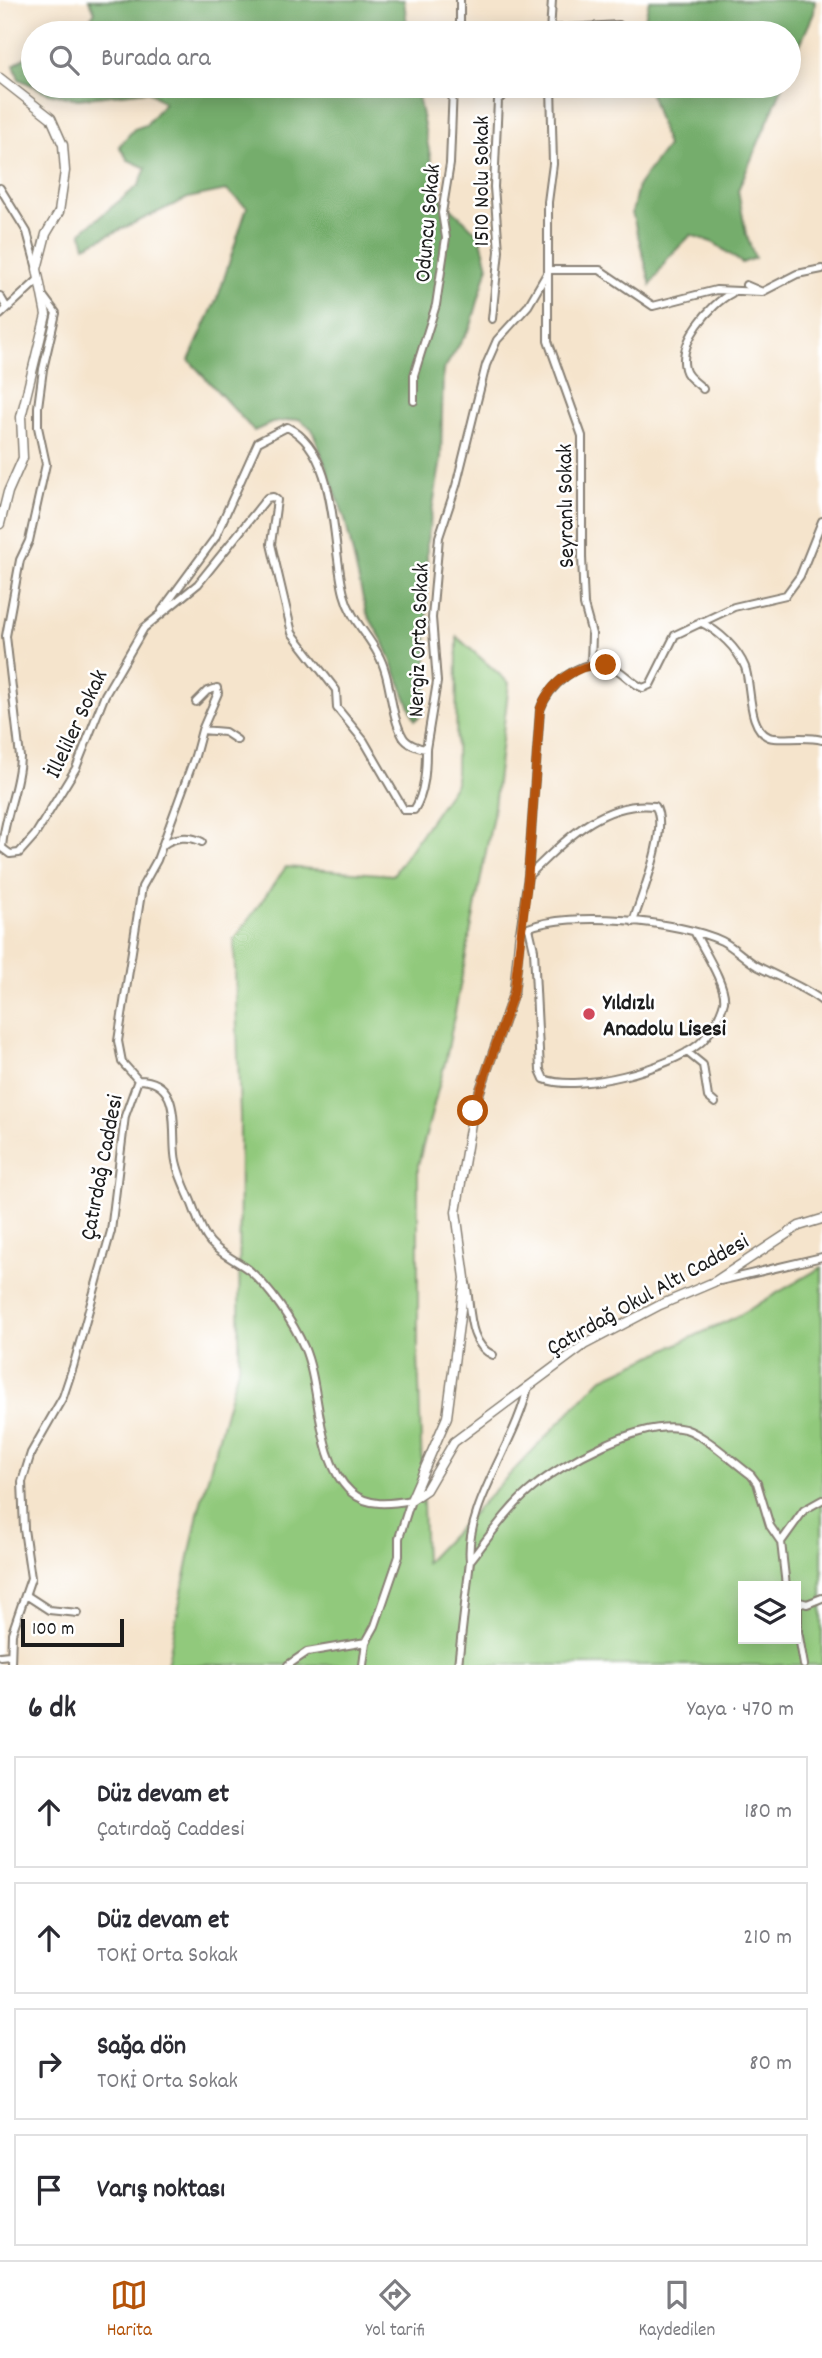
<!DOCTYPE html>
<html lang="tr">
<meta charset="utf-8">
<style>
body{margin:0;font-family:Dekko,sans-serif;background:#f2f2f3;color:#2b2b33}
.controls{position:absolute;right:21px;bottom:21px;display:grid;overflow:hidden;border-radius:0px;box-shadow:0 4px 18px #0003}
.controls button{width:63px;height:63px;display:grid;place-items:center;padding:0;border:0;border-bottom:2px solid #e1e1e2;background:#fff;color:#2b2b33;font:35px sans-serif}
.scale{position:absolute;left:21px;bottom:18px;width:103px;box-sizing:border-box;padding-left:7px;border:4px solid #1c1c1c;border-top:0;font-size:19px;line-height:24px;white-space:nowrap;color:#1c1c1c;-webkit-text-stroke:5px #fff;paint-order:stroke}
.stop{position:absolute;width:21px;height:21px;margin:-16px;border:5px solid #b45309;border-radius:50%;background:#fff}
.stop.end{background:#b45309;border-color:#fff;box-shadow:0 2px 7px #0008}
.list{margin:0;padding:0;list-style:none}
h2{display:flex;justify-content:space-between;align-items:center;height:91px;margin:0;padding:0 28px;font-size:30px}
h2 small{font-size:23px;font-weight:400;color:#7c7c81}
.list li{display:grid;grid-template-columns:46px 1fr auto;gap:21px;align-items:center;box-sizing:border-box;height:112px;margin:0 14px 14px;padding:0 14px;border:2px solid #e1e1e2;border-radius:0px}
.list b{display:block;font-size:26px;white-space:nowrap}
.list p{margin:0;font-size:23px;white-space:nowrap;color:#7c7c81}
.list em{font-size:23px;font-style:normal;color:#7c7c81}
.icon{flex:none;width:38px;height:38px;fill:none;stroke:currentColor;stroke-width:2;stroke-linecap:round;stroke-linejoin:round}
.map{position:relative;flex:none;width:822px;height:1665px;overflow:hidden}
.search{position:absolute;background:#fff;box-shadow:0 4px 18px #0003;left:21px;right:21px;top:21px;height:77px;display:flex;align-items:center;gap:18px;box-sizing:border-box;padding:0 24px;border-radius:38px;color:#7c7c81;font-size:26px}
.sheet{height:595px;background:#fff}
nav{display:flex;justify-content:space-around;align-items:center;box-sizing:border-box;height:98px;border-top:2px solid #e1e1e2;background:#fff;font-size:19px;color:#7c7c81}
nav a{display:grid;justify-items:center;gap:4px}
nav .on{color:#b45309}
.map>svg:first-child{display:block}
</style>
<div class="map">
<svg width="822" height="1665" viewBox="0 0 822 1665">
<rect width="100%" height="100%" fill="#fff"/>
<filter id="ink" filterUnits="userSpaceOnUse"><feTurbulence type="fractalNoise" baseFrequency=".0143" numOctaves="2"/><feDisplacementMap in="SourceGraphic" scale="14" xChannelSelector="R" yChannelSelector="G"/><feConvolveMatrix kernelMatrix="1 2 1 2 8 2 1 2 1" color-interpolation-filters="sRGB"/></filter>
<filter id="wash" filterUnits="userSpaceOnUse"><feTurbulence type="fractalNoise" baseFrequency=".00686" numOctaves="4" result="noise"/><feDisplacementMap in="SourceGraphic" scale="28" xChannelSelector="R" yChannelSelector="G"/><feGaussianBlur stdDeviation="1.57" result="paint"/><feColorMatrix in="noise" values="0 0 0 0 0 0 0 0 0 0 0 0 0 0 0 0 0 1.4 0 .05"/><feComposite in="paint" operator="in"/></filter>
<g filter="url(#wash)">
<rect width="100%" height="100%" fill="#f5e4cc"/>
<!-- green -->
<path fill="#91c97c" stroke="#56724c" stroke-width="2" fill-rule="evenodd" d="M457,637L509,683L493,815L446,1059L418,1165V1353L425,1563L601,1379L736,1317L822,1267V1665H167L198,1513L239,1364L240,1116L234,940L286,867L393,875L456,783ZM743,1586H796V1639H743Z"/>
<!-- forest -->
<path fill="#74ad6c" stroke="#486444" stroke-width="2" d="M89,0H404L408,33H72L86,24L95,12Z
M649,0H815L814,13L789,69V33H642Z
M33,52V86H416L438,195L480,236L488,266L471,326L443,371L441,460L427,540V685L423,714L415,720L384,643L366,612L345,519L312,429L299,419L272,423L254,431L189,360L219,294L247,207L226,190L188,198L85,246L81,232L139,185L146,168L128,160L119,146L134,129L146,125L164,103L148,91L78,99L48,93L19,79L14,65Z
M648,86H783L738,190L746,234L755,258L742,263L714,243L691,235L668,258L651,285L632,213L638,185L667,146Z"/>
</g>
<g filter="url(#ink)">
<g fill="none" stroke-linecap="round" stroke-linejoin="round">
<!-- minor casing -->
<g stroke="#888074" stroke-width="10">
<path id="minor" d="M550,29L619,25
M460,33V0
M550,33L552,0
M551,86L553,164L548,202V341L582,436V557L584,605L592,634L591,664
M0,188L27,232L37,269
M549,270H600L653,306L716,290L762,292L797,274L822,269
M746,285L760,291
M0,296L7,308
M44,297L56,313L43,369L38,407V427L46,464L29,541L20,560L6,636L20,757C19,789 4,816 2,848L10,854L19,853L35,835L76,768L105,695L144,628L198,584L267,498L273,497L277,500L271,544L292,633L336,690L337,708L364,741L404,810H414C425,793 426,769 426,749
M0,315L38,280
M492,319L499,251L494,187L498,100C512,85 531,90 551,93
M703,389C697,382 687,378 685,369C678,342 710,304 732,293
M414,401V375L436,305L446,238L442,213L450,164L453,86
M162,610L215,538L258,442L287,427C339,452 331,545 344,594C350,618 367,633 378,654C392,679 389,712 403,737C407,744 418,748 426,749L437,682L432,618L439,537L456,486L486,365L497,340L528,306L549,270
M700,622C719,631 737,648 745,667C752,686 747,728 769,737C779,741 805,735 822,740
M202,730L225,732L237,740
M163,845C174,837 189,835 202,842
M528,876C564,842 601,800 655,806C670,827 641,897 633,922
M528,928C570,910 680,921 722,941C734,947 745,959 757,966C779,978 801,985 822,1001
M529,928L534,950L540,1070L544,1079C579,1093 670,1068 699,1044C709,1036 721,1015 724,1002C727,986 703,949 695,933
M520,932L528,876L540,710C548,686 580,658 607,665C622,669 630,683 643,688L650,685L675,635L734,607L786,595L800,576L822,521
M687,1052L703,1065L708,1097L715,1103
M138,1080C181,1080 172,1124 175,1154C176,1169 184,1185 190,1199C196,1213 200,1230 210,1242C220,1254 236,1260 249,1270C270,1288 293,1322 304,1347C322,1389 315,1459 351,1492C368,1507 390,1504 411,1500
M138,1080L122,1062L118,1041L142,887L157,860L195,756L202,730L218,693L217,688L207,691L196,702
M720,1281L822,1257
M466,1283C471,1306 467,1344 493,1355
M781,1542L804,1510L822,1500
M470,1561C489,1537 506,1511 529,1491C561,1463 643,1418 685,1429C705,1435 733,1462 751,1475L757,1483L770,1526L781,1542L786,1586
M26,1595L49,1610L78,1613
M796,1601L807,1604L822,1598
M798,1603V1631L804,1665
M0,1656L10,1655
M11,1665L12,1633L31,1578L24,1529L22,1482L31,1453L63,1397L73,1367L111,1231L125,1116L138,1080
M288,1665L307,1652L366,1642
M363,1665L366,1642L375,1626L399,1556V1538L411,1500
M458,1665L470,1561C464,1506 518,1440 528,1386"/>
</g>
<!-- tertiary casing -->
<g stroke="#888074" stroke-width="11">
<path id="tertiary" d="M0,78L51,118L63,145L65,171L59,212L46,234L37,269L46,315L21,417L23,458L8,492L0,524
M411,1500L447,1417L465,1278L456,1212L473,1111L514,992L520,932
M411,1500L426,1490L454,1442L584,1345L660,1305L714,1282L799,1226L822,1219"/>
</g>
<!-- minor -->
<use href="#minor" stroke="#fff" stroke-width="6"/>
<!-- tertiary -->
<use href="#tertiary" stroke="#fff" stroke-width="8"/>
</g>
</g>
<g fill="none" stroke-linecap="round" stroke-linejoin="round" filter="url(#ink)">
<!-- route -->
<path stroke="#b45309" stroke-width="9" d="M473,1111L514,992L528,876L540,710C549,683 578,662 606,665"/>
</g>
<!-- markers -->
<circle fill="#d1495b" stroke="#fff" stroke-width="2.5" cx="589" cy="1014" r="7"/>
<g text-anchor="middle" stroke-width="5" stroke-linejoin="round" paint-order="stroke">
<!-- street labels -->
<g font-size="23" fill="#1c1c1c" stroke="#fff">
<text transform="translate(480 181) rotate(-90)" y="8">1510 Nolu Sokak</text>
<text transform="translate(426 223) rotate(-85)" y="8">Oduncu Sokak</text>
<text transform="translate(564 506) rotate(-91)" y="8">Seyranlı Sokak</text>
<text transform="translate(417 640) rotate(-88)" y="8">Nergiz Orta Sokak</text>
<text transform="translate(75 723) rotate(-65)" y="8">İlleliler Sokak</text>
<text transform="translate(100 1167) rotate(-79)" y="8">Çatırdağ Caddesi</text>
<text transform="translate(647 1293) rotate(-29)" y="8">Çatırdağ Okul Altı Caddesi</text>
</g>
<!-- poi labels -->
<g font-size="23" font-weight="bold" fill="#1c1c1c" stroke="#fff" text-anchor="start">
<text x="603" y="1009">Yıldızlı<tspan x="603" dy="26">Anadolu Lisesi</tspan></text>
</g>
</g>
</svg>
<div class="controls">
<button><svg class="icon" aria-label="layers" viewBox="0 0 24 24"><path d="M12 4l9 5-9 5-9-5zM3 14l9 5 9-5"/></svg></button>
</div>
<div class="scale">100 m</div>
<div class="stop" style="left:473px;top:1111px"></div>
<div class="stop end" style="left:606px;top:665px"></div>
<div class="search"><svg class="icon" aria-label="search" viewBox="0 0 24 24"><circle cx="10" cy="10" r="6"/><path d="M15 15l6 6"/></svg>Burada ara</div>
</div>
<section class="sheet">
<h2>6 dk<small>Yaya · 470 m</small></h2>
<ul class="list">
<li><svg class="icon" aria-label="ahead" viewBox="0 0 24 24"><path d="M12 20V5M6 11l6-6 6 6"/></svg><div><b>Düz devam et</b><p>Çatırdağ Caddesi</p></div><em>180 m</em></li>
<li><svg class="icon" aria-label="ahead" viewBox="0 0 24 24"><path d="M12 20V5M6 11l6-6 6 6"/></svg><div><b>Düz devam et</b><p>TOKİ Orta Sokak</p></div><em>210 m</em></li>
<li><svg class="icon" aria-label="right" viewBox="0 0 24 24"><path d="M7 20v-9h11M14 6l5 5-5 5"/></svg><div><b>Sağa dön</b><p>TOKİ Orta Sokak</p></div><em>80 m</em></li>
<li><svg class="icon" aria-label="arrive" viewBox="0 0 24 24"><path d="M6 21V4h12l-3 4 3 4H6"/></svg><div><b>Varış noktası</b></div></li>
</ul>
</section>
<nav>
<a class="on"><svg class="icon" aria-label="map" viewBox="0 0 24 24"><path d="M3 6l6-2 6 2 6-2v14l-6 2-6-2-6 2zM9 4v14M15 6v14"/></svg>Harita</a>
<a><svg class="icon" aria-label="directions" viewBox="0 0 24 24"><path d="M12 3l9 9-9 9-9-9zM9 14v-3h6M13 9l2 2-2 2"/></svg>Yol tarifi</a>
<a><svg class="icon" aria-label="saved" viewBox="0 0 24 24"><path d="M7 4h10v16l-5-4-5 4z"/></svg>Kaydedilen</a>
</nav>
